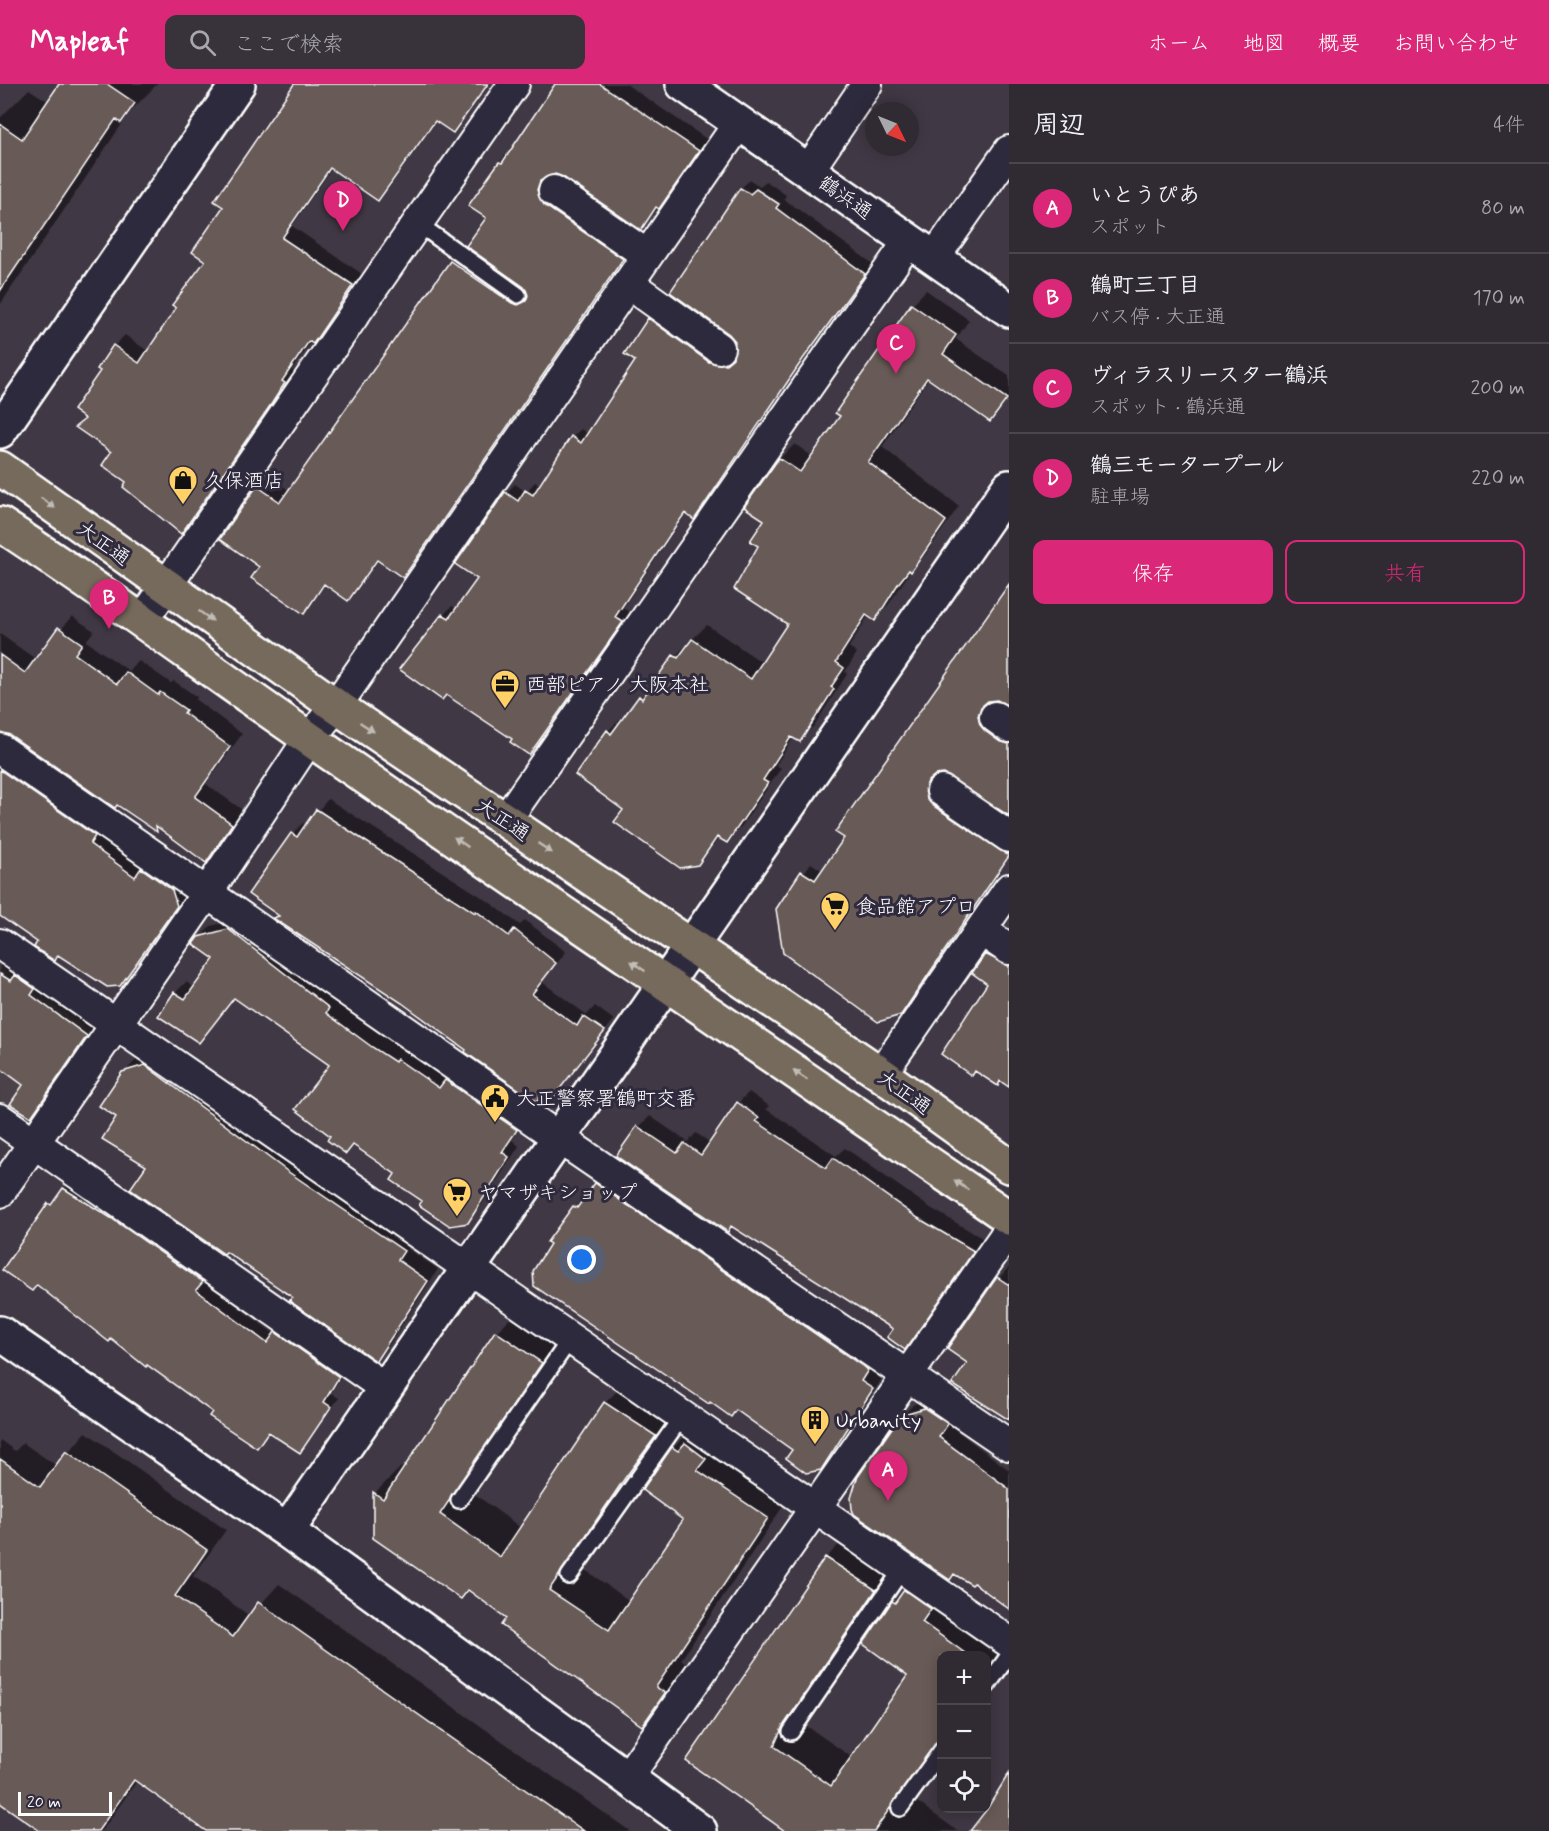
<!DOCTYPE html>
<html lang="ja">
<meta charset="utf-8">
<style>
body{margin:0;font-family:Mynerve,"Klee One",sans-serif;background:#38323b;color:#f1f3f6}
.controls{position:absolute;right:18px;bottom:18px;display:grid;overflow:hidden;border-radius:12px;box-shadow:0 3px 15px #0003}
.controls button{width:54px;height:54px;display:grid;place-items:center;padding:0;border:0;border-bottom:2px solid #4b464e;background:#302a33;color:#f1f3f6;font:30px sans-serif}
.compass{position:absolute;left:865px;top:18px;width:54px;height:54px;border-radius:50%;background:#302a33;box-shadow:0 3px 15px #0003;rotate:133deg}
.scale{position:absolute;left:18px;bottom:15px;width:94px;box-sizing:border-box;padding-left:6px;border:3px solid #fff;border-top:0;font-size:16px;line-height:21px;white-space:nowrap;color:#fff;-webkit-text-stroke:4px #2f2a3d;paint-order:stroke}
.you{position:absolute;left:582px;top:1176px;width:21px;height:21px;margin:-15px;border:4px solid #fff;border-radius:50%;background:#1a73e8;box-shadow:0 0 0 9px #1a73e833}
.badge{display:grid;place-items:center;width:39px;height:39px;border-radius:50%;background:#db2777;color:#fff;font-size:20px;font-weight:700}
.pin{position:absolute;translate:-50% -50px;filter:drop-shadow(0 2px 3px #0008)}
.pin::after{content:'';position:absolute;top:32px;width:21px;height:18px;background:inherit;clip-path:polygon(0 0,100% 0,50% 100%)}
.list{margin:0;padding:0;list-style:none}
h2{display:flex;justify-content:space-between;align-items:center;height:78px;margin:0;padding:0 24px;font-size:26px}
h2 small{font-size:20px;font-weight:400;color:#a8a7ac}
.list li{display:grid;grid-template-columns:39px 1fr auto;gap:18px;align-items:center;box-sizing:border-box;height:90px;padding:0 24px;border-top:2px solid #4b464e}
.list b{display:block;font-size:22px;white-space:nowrap}
.list p{margin:0;font-size:20px;white-space:nowrap;color:#a8a7ac}
.list em{font-size:20px;font-style:normal;color:#a8a7ac}
.actions{display:flex;gap:12px;padding:18px 24px}
.actions a{flex:1;padding:14px 0;border:2px solid #db2777;border-radius:12px;text-align:center;font-size:21px;color:#db2777}
.actions .main{background:#db2777;color:#fff}
.icon{flex:none;width:33px;height:33px;fill:none;stroke:currentColor;stroke-width:2;stroke-linecap:round;stroke-linejoin:round}
.map{position:relative;flex:none;width:1009px;height:1747px;overflow:hidden}
header{display:flex;align-items:center;gap:36px;box-sizing:border-box;height:84px;padding:0 30px;background:#db2777;color:#fff}
header strong{font-size:28px}
nav{display:flex;gap:33px;margin-inline-start:auto;font-size:21px}
.search{width:420px;height:54px;background:#38323b;display:flex;align-items:center;gap:15px;box-sizing:border-box;padding:0 21px;border-radius:12px;color:#a8a7ac;font-size:22px}
main{display:flex}
aside{flex:1;background:#302a33}
.map>svg:first-child{display:block}
</style>
<header>
<strong>Mapleaf</strong>
<div class="search"><svg class="icon" aria-label="search" viewBox="0 0 24 24"><circle cx="10" cy="10" r="6"/><path d="M15 15l6 6"/></svg>ここで検索</div>
<nav><a>ホーム</a><a>地図</a><a>概要</a><a>お問い合わせ</a></nav>
</header>
<main>
<div class="map">
<svg width="1009" height="1747" viewBox="0 0 1009 1747">
<rect width="100%" height="100%" fill="#403844"/>
<filter id="ink" filterUnits="userSpaceOnUse"><feTurbulence type="fractalNoise" baseFrequency=".0167" numOctaves="2"/><feDisplacementMap in="SourceGraphic" scale="12" xChannelSelector="R" yChannelSelector="G"/><feConvolveMatrix kernelMatrix="1 2 1 2 8 2 1 2 1" color-interpolation-filters="sRGB"/></filter>
<g filter="url(#ink)">
<!-- built -->
<path fill="#4c4249" d="M0,883L95,950L34,1038L21,1036L0,1021Z"/>
<!-- shadow -->
<path fill="#0007" d="M61,0H157L130,28L0,221V34L29,5L49,18Z
M296,0H490L453,47L437,36L388,105L378,115L332,84L292,142L362,190L324,247L312,257L292,286L295,288L282,307L192,437L181,448L128,398L113,367L87,334L102,286L114,262L125,251L149,268L207,176L225,123Z
M555,0H626L708,56L669,112L640,144L564,91L555,88L548,91L547,95L632,164L414,482L403,493L379,476L348,515L326,500L303,528L261,482L222,455L258,403L269,392L290,407L451,178L462,167L523,209H528L488,134L500,78L533,36L531,35Z
M750,96L760,102L766,97L786,111L784,115L873,180L812,264L702,425L694,434L687,428L684,432L623,524L630,528L529,669L514,654L443,531L452,522L457,525L479,495L506,409L515,400L526,408L535,398L541,402L572,353L581,345L588,350L637,277L649,235L657,226L719,270L735,272L757,113L742,103Z
M926,206L969,236L956,255L1009,292V314L990,336L929,294L882,363L959,422L925,471L912,485L889,520L875,535L869,531L849,563L857,569L845,588L847,590L814,642L799,656L794,653L776,681L781,684L741,743L726,757L720,753L698,779L626,725L608,647L622,633L624,635L675,572L707,541L763,579L789,540L760,461L767,436L747,423L780,374L795,360L813,373L842,332L912,221Z
M1009,502V621L998,614L988,616L986,621L987,631L1009,649V730L952,691L943,688L937,690L933,695L935,706L1000,753L986,774L1002,785L909,921L900,930L777,826L811,779L823,787L846,753L837,747Z
M72,532L94,547L86,557L129,587L139,577L171,599L174,597L197,613L196,616L242,650L206,700L244,727L219,764L206,777L160,743L157,746L11,650L0,647V550L37,576Z
M0,664L188,809L132,888L119,900L59,870L54,875L39,857L0,824Z
M328,715L488,817L520,841L525,836L566,868L542,898L587,931L595,922L614,936L548,1018L403,917L275,834L279,830L292,750L303,739L306,741Z
M240,835L340,912L336,918L383,952L527,1034L512,1056L519,1062L479,1125L467,1137L424,1117L397,1090L355,1060L346,1069L332,1052L331,981L235,913L199,957L175,909L186,898L195,904L217,874L199,854L211,842Z
M996,861L1009,868V1001L1001,996L997,1000L990,900L974,889Z
M0,872L104,934L48,1014L30,1031L26,1000L0,983Z
M157,971L414,1156L408,1165L438,1185L387,1264L376,1275L295,1212L148,1081L118,1032L124,989L135,977Z
M749,1008L769,1022L766,1025L836,1072L845,1064L929,1123L984,1155L916,1252L904,1264L895,1244L732,1141L727,1146L639,1043L650,1032L688,1058L696,1049L711,1059L738,1019Z
M607,1089L883,1293L832,1373L820,1385L794,1366L575,1123Z
M72,1096L210,1189L203,1197L275,1250L284,1241L347,1284L331,1309L339,1314L300,1367L270,1347L256,1362L214,1328L50,1120Z
M1009,1183V1334L954,1300L969,1278L949,1265L999,1194Z
M523,1222L567,1252L465,1403L521,1444L605,1319L631,1293L681,1326L575,1479L630,1517L686,1435L673,1364L699,1338L704,1341L712,1333L731,1348L793,1407L681,1576L690,1583L668,1614L642,1640L469,1505L375,1453V1409L401,1383L404,1386L496,1248Z
M936,1314L958,1329L949,1341L1009,1386V1523L974,1497L955,1488L949,1495L955,1499L946,1512L1009,1556L987,1594V1572H942V1659L906,1710L958,1747H787L688,1676L826,1474L851,1448L900,1480L798,1636L853,1674L910,1592L893,1518L931,1481L902,1332L914,1320Z
M86,1348L226,1446L193,1492L250,1532L279,1500L630,1747H209L137,1697L102,1747H43L0,1717V1356L15,1367L23,1359L57,1382Z"/>
<!-- building -->
<path fill="#675a56" stroke="#fff" stroke-width="1.5" d="M59,0H107L135,19L121,39L116,35L0,207V40L22,55Z
M294,0H488L453,49L435,37L378,117L330,84L282,154L353,201L313,260L309,257L282,297L285,299L272,319L181,450L123,403L126,398L102,381L111,368L75,343L85,335L73,326L100,287L97,285L113,261L139,279L176,224L172,221L205,177L192,168L223,123L214,117Z
M555,0H600L699,67L659,125L656,123L641,146L563,93L555,90L540,97L537,106L544,121L623,175L403,494L377,476L348,517L324,500L304,530L251,494L259,483L220,455L257,402L280,418L450,177L512,219L518,221L526,217L528,211L524,203L466,162L486,134L468,122L499,78L502,79Z
M740,104L750,110L756,105L779,120L776,124L865,190L803,275L694,436L685,429L675,443L615,533L623,538L529,671L510,658L512,655L446,611L442,616L399,585L442,530L449,534L477,495L455,480L505,408L518,417L525,406L533,411L571,352L581,359L635,277L624,270L648,234L709,278L726,280L733,274L735,257L729,250L670,208Z
M911,220L956,251L943,270L1007,315L990,338L927,294L868,378L946,437L911,488L909,486L898,500L875,537L866,531L836,578L844,584L831,603L834,605L800,658L791,653L763,696L768,699L727,759L717,753L698,781L680,784L614,738L623,726L575,691L607,646L611,650L639,612L642,615L673,571L678,574L692,555L751,595L787,540L734,505L758,462L750,457L764,436L744,423L779,374L800,388L840,332L835,329Z
M1009,500V622L997,616L988,617L981,623L978,632L980,641L985,647L999,657L1009,660V732L944,690L935,691L928,697L925,706L927,715L932,721L1009,772L901,931L878,938L783,869L776,825L801,787L815,796L844,754L835,748Z
M58,543L82,560L75,570L117,600L126,588L158,611L160,608L186,626L184,629L230,663L195,713L232,740L206,779L156,742L157,748L117,721L115,724L10,651L0,648V571L25,589Z
M0,686L95,752L90,760L135,793L141,784L172,806L177,822L120,902L107,903L58,871L55,877L34,863L37,858L0,832Z
M316,725L475,829L476,827L509,852L514,845L556,879L532,910L577,942L583,932L605,947L548,1020L539,1014L537,1018L465,968L466,966L402,919L273,834L279,832L248,810L291,749L297,753Z
M228,845L329,924L326,929L372,963L395,978L397,975L439,1004L445,996L517,1046L502,1068L509,1073L468,1139L450,1142L419,1121L422,1117L391,1096L395,1090L353,1061L346,1070L327,1056L330,1052L295,1025L329,981L234,914L199,959L158,932L174,908L185,915L214,875L193,860L198,853Z
M985,870L1009,882V1003L1000,997L998,1002L975,987L972,992L941,970L987,900L972,889Z
M0,890L11,897L15,891L35,905L31,911L87,952L31,1033L10,1020L23,1001L0,984Z
M145,981L287,1087L404,1167L398,1176L428,1197L376,1277L294,1220L290,1216L292,1213L226,1168L224,1170L130,1105L146,1082L102,1055L116,1033L99,1022L122,988Z
M737,1018L759,1034L756,1037L826,1084L833,1074L918,1134L974,1167L905,1266L887,1253L893,1245L731,1142L728,1148L616,1072L637,1042L677,1069L684,1059L701,1071Z
M595,1099L868,1286L861,1297L873,1305L821,1386L806,1389L786,1374L792,1366L736,1326L731,1333L710,1318L709,1320L534,1202L533,1187L550,1160L547,1158L573,1122L577,1124Z
M63,1104L111,1134L203,1198L196,1206L267,1259L275,1248L339,1293L324,1318L331,1323L300,1369L268,1348L257,1364L209,1332L212,1328L147,1281L146,1283L111,1255L109,1258L37,1201L32,1207L2,1186L48,1119L51,1121Z
M997,1193L1009,1201V1336L952,1300L967,1279L947,1265Z
M495,1247L542,1279L440,1430L500,1473L604,1318L656,1352L625,1394L549,1506L609,1546L683,1436L642,1406L672,1363L678,1367L685,1359L706,1375L697,1386L768,1434L656,1603L665,1609L642,1642L501,1541L506,1534L468,1506L461,1515L373,1454V1408L383,1415Z
M924,1324L948,1340L939,1353L1009,1405V1525L974,1499L972,1501L954,1490L950,1496L854,1430L852,1425L851,1414L857,1394L901,1331Z
M66,1367L207,1466L175,1512L233,1553L258,1518L584,1747H206L134,1696L98,1747H40L0,1719V1375L40,1403Z
M825,1473L876,1506L783,1642L774,1662L831,1702L907,1592L863,1560L892,1517L895,1519L904,1506L931,1525L922,1538L969,1572H942V1650L874,1747H785L686,1677Z
M1009,1689V1747H970L987,1725Z"/>
<g fill="none" stroke-linecap="round" stroke-linejoin="round">
<!-- lane casing -->
<g stroke="#fff" stroke-width="20">
<path id="lane" d="M417,139L518,211
M459,1416L571,1254
M569,1492L683,1331
M987,1602L1009,1571
M791,1648L903,1484
M900,1724L942,1666"/>
</g>
<!-- street casing -->
<g stroke="#fff" stroke-width="34">
<path id="street" d="M808,87L867,0
M554,107L647,171
M934,174L1009,67
M628,199L719,264
M142,537L514,0
M995,633L1009,643
M0,665L559,1054L1009,1361
M942,707L1009,753
M505,737L909,157
M981,846L1009,865
M0,860L1009,1558
M881,990L1009,805
M0,1035L385,1304
M0,1108L207,809L309,655L336,622L739,39
M627,1694L1009,1146"/>
</g>
<!-- secondary casing -->
<g stroke="#fff" stroke-width="38">
<path id="secondary" d="M683,0L1009,226
M0,347L238,0
M0,1249L287,1447L700,1747
M287,1447L1009,403"/>
</g>
<!-- primary casing -->
<g stroke="#fff" stroke-width="38">
<path id="primary" d="M0,384L336,622L881,990L1009,1082
M0,440C105,508 205,583 308,654C541,815 775,974 1009,1134"/>
</g>
<!-- lane -->
<use href="#lane" stroke="#2f2a3d" stroke-width="15"/>
<!-- street -->
<use href="#street" stroke="#2f2a3d" stroke-width="30"/>
<!-- secondary -->
<use href="#secondary" stroke="#2f2a3d" stroke-width="33"/>
<!-- primary -->
<use href="#primary" stroke="#766a5c" stroke-width="33"/>
</g>
<!-- one-way arrows -->
<defs><path id="oneway-solid" d="M-6-.8H1V-3.2L6.5 0L1 3.2V.8H-6Z" transform="scale(1.5)"/></defs>
<g fill="#c1bcb6">
<use href="#oneway-solid" transform="translate(48 419) rotate(36)"/>
<use href="#oneway-solid" transform="translate(206 532) rotate(35)"/>
<use href="#oneway-solid" transform="translate(367 643) rotate(34)"/>
<use href="#oneway-solid" transform="translate(461 758) rotate(-145)"/>
<use href="#oneway-solid" transform="translate(545 764) rotate(34)"/>
<use href="#oneway-solid" transform="translate(638 882) rotate(-145)"/>
<use href="#oneway-solid" transform="translate(800 991) rotate(-146)"/>
<use href="#oneway-solid" transform="translate(961 1101) rotate(-146)"/>
</g>
</g>
<!-- icons -->
<defs>
<g id="shop-pin" transform="scale(1.5)"><path d="M0 17L-7.5 6A9.5 9.5 0 1 1 7.5 6Z" fill="#ffd166" stroke="#2f2a3d"/><path d="M-5-2.5h2.3a2.7 3.5 0 0 1 5.4 0H5L5.5 6h-11ZM-1.5-2.5h3a1.5 2.3 0 0 0-3 0Z" fill="#111"/></g>
<g id="office-pin" transform="scale(1.5)"><path d="M0 17L-7.5 6A9.5 9.5 0 1 1 7.5 6Z" fill="#ffd166" stroke="#2f2a3d"/><path d="M-6-3h4V-5.5h4V-3h4V5H-6ZM-1-4.5V-3h2v-1.5ZM-6 0V1H6V0Z" fill="#111"/></g>
<g id="supermarket-pin" transform="scale(1.5)"><path d="M0 17L-7.5 6A9.5 9.5 0 1 1 7.5 6Z" fill="#ffd166" stroke="#2f2a3d"/><path d="M-6-5.5h2.5l.6 2H6L4.5 2H-2.5L-4.4-4H-6ZM-1.5 3.2a1.3 1.3 0 1 0 .1 0ZM3 3.2a1.3 1.3 0 1 0 .1 0Z" fill="#111"/></g>
<g id="civic-pin" transform="scale(1.5)"><path d="M0 17L-7.5 6A9.5 9.5 0 1 1 7.5 6Z" fill="#ffd166" stroke="#2f2a3d"/><path d="M-.6-6.5H3V-4.5H.6V-3L4-1V1h2V6H-6V1h2V-1L-.6-3ZM-1.2 2.5V6h2.4V2.5Z" fill="#111"/></g>
<g id="building-pin" transform="scale(1.5)"><path d="M0 17L-7.5 6A9.5 9.5 0 1 1 7.5 6Z" fill="#ffd166" stroke="#2f2a3d"/><path d="M-4-6H4V6H1V3H-1V6H-4ZM-2.5-4.3h1.7v1.8h-1.7ZM.8-4.3h1.7v1.8H.8ZM-2.5-1h1.7V.8h-1.7ZM.8-1h1.7V.8H.8Z" fill="#111"/></g>
</defs>
<g fill-rule="evenodd">
<use href="#shop-pin" x="183" y="396"/>
<use href="#office-pin" x="505" y="600"/>
<use href="#supermarket-pin" x="835" y="822"/>
<use href="#civic-pin" x="495" y="1014"/>
<use href="#supermarket-pin" x="457" y="1108"/>
<use href="#building-pin" x="815" y="1336"/>
</g>
<g text-anchor="middle" stroke-width="6" stroke-linejoin="round" paint-order="stroke">
<!-- street labels -->
<g font-size="20" fill="#fff" stroke="#2f2a3d">
<text transform="translate(846 113) rotate(35)" y="7">鶴浜通</text>
<text transform="translate(104 459) rotate(36)" y="7">大正通</text>
<text transform="translate(503 735) rotate(34)" y="7">大正通</text>
<text transform="translate(905 1008) rotate(36)" y="7">大正通</text>
</g>
<!-- poi labels -->
<g font-size="20" fill="#fff" stroke="#2f2a3d" text-anchor="start">
<text x="204" y="403">久保酒店</text>
<text x="526" y="607">西部ピアノ 大阪本社</text>
<text x="856" y="829">食品館アプロ</text>
<text x="516" y="1021">大正警察署鶴町交番</text>
<text x="478" y="1115">ヤマザキショップ</text>
<text x="836" y="1343">Urbanity</text>
</g>
</g>
</svg>
<div class="controls">
<button>+</button>
<button>−</button>
<button><svg class="icon" aria-label="locate" viewBox="0 0 24 24"><circle cx="12" cy="12" r="6"/><path d="M12 2v4M12 18v4M2 12h4M18 12h4"/></svg></button>
</div>
<svg class="compass" viewBox="-18 -18 36 36"><path d="M0-13l5 13h-10z" fill="#e53935"/><path d="M0 13l5-13h-10z" fill="#a8a7ac"/></svg>
<div class="scale">20 m</div>
<div class="you"></div>
<div class="pin badge" style="left:888px;top:1417px">A</div>
<div class="pin badge" style="left:109px;top:545px">B</div>
<div class="pin badge" style="left:896px;top:290px">C</div>
<div class="pin badge" style="left:343px;top:147px">D</div>
</div>
<aside>
<h2>周辺<small>4件</small></h2>
<ul class="list">
<li><span class="badge">A</span><div><b>いとうぴあ</b><p>スポット</p></div><em>80 m</em></li>
<li><span class="badge">B</span><div><b>鶴町三丁目</b><p>バス停 · 大正通</p></div><em>170 m</em></li>
<li><span class="badge">C</span><div><b>ヴィラスリースター鶴浜</b><p>スポット · 鶴浜通</p></div><em>200 m</em></li>
<li><span class="badge">D</span><div><b>鶴三モータープール</b><p>駐車場</p></div><em>220 m</em></li>
</ul>
<div class="actions"><a class="main">保存</a><a>共有</a></div>
</aside>
</main>
